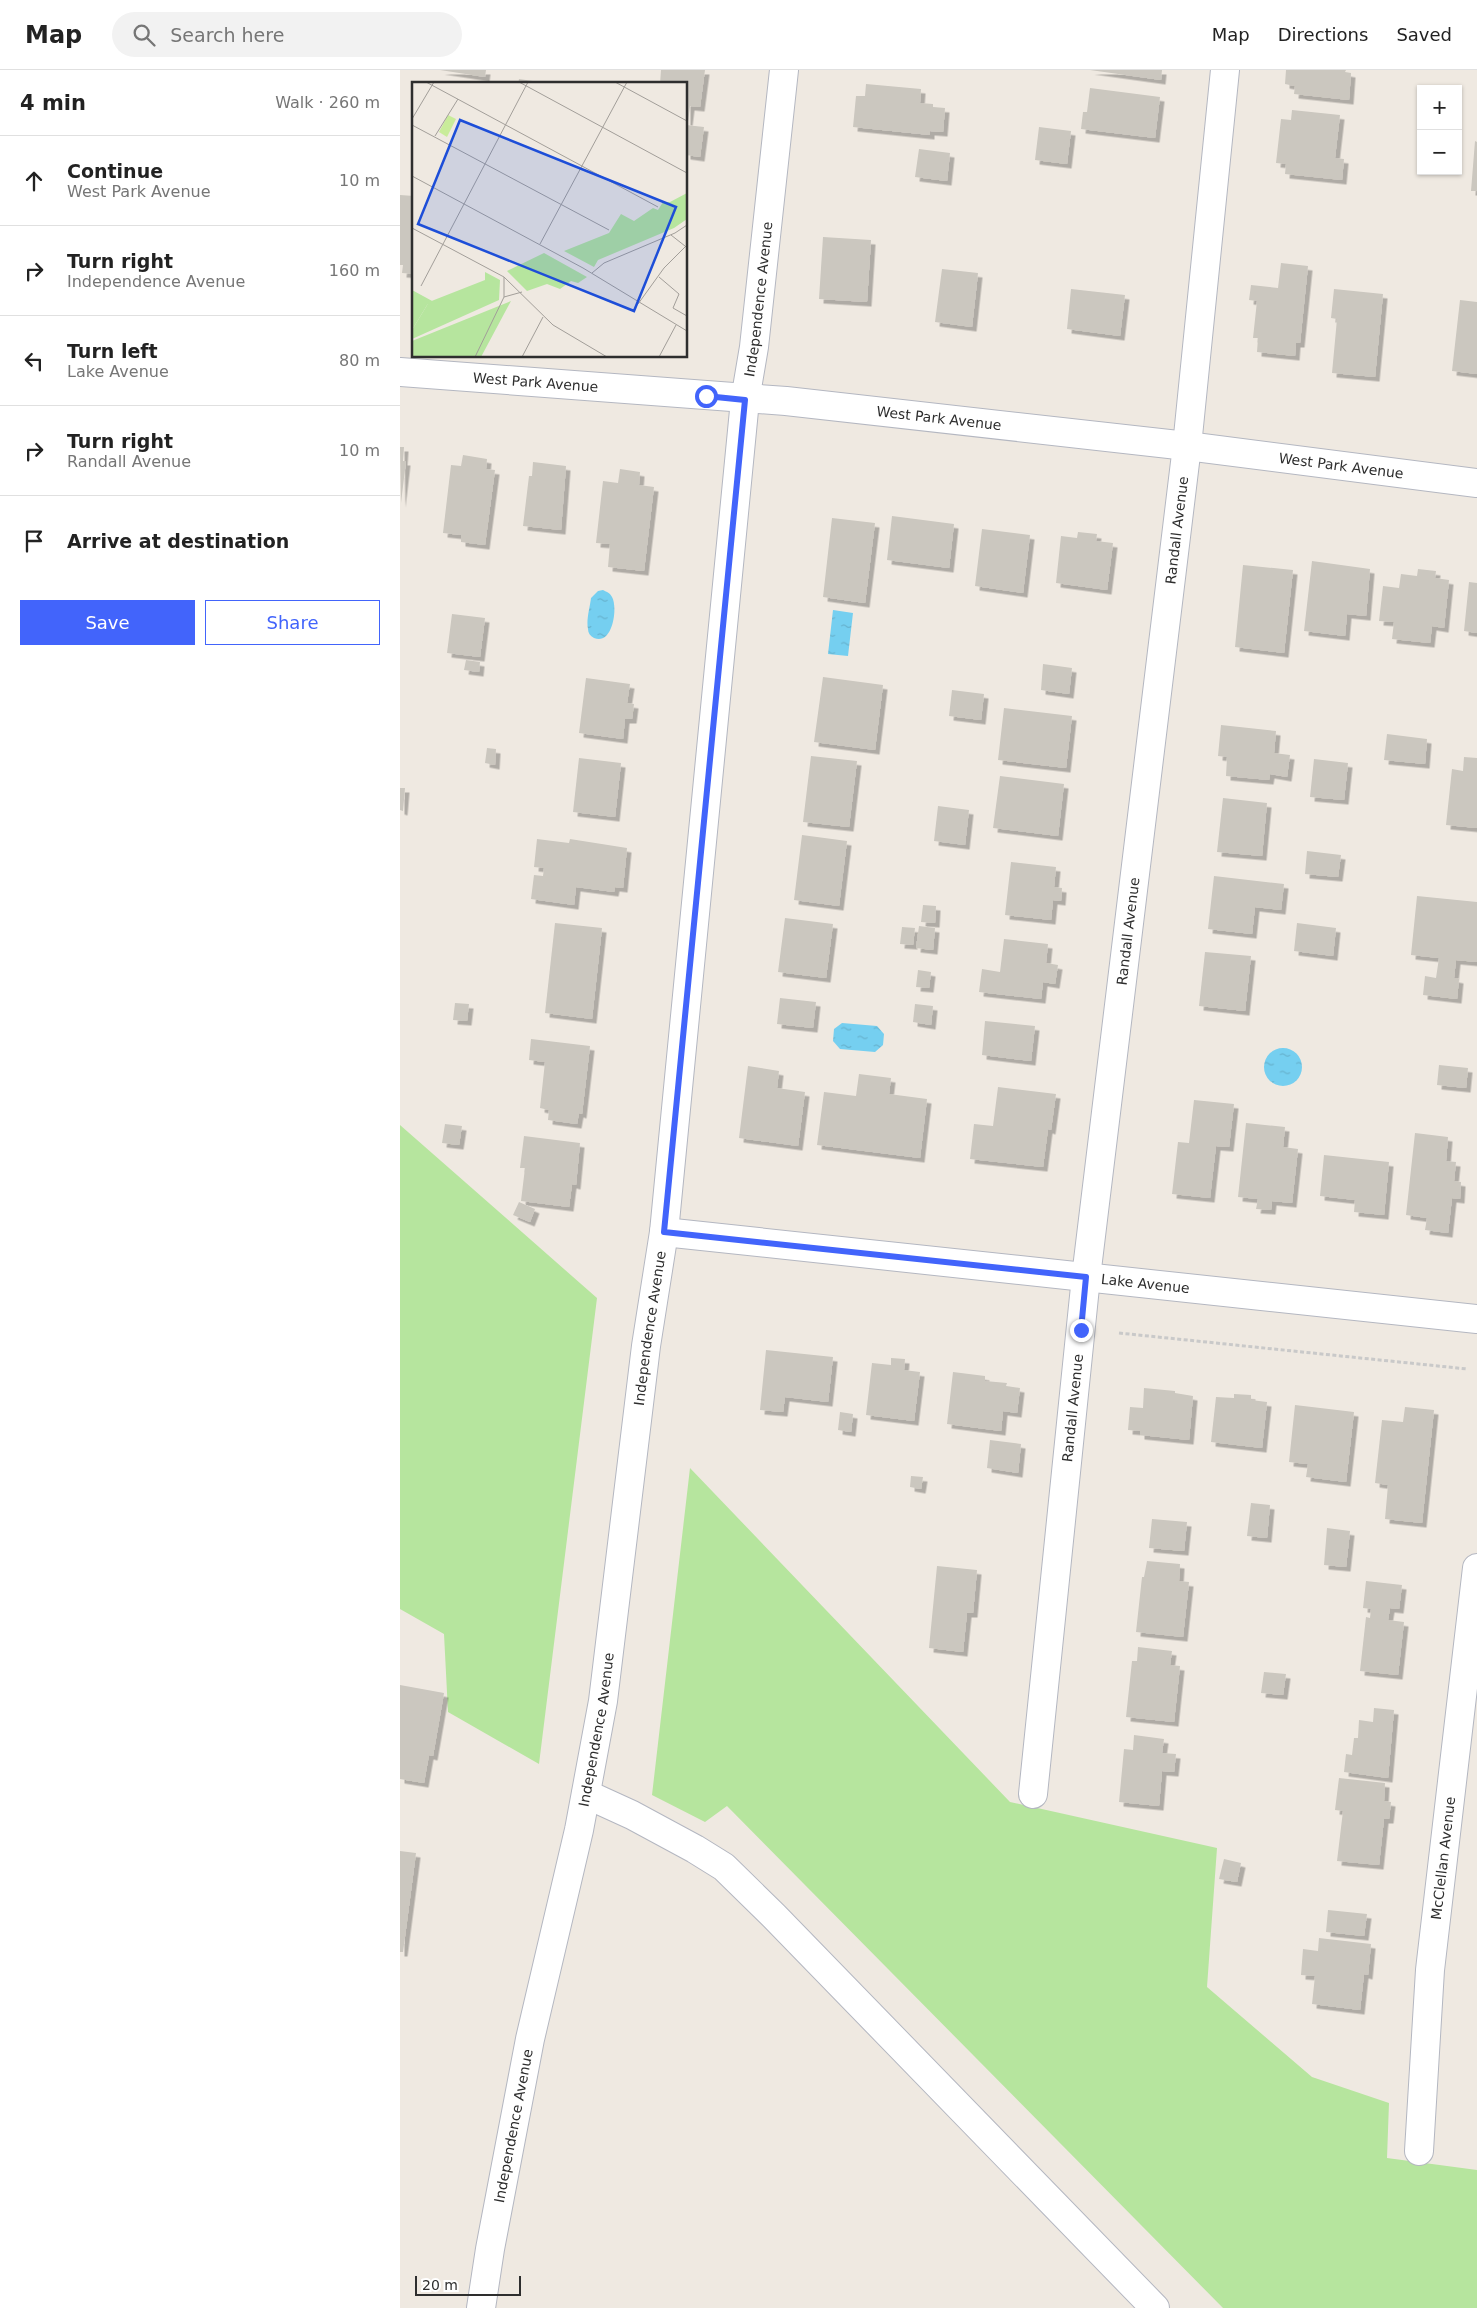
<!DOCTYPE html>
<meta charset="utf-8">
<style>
body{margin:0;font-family:"DejaVu Sans",sans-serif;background:#f2f2f2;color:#222}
.controls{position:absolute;right:15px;top:15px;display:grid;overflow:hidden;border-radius:0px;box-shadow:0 1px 4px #0004}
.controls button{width:45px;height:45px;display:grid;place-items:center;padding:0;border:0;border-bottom:1px solid #e0e0e0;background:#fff;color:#222;font:25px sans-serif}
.scale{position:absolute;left:15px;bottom:12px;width:106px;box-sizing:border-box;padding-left:5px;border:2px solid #2e2e2e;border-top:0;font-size:14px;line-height:18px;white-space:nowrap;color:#2e2e2e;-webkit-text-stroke:4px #fff;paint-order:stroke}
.stop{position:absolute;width:15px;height:15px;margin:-11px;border:4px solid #4264fb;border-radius:50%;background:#fff}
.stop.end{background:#4264fb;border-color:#fff;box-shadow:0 1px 5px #0008}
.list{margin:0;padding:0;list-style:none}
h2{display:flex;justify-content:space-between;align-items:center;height:65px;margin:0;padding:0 20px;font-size:21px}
h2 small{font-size:16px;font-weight:400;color:#767676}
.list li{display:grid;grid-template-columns:32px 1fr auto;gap:15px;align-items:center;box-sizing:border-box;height:90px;padding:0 20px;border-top:1px solid #e0e0e0}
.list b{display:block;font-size:19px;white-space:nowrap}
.list p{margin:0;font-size:16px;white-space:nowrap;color:#767676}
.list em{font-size:16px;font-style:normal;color:#767676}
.actions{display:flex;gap:10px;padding:15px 20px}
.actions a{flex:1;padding:11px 0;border:1px solid #4264fb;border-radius:0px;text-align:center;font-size:18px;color:#4264fb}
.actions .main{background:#4264fb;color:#fff}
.icon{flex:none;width:28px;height:28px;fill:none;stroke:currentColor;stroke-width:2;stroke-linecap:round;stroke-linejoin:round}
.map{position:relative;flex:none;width:1077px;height:2238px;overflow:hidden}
header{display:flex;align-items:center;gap:30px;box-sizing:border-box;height:70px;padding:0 25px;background:#fff;border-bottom:1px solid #e0e0e0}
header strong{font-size:24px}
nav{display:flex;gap:28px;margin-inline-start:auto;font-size:18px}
.search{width:350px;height:45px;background:#f2f2f2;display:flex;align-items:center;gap:12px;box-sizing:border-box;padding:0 18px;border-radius:28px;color:#767676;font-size:19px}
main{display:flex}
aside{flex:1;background:#fff}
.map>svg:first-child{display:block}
</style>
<header>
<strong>Map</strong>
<div class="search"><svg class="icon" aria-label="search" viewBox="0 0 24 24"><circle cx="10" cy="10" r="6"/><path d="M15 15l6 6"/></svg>Search here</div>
<nav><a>Map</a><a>Directions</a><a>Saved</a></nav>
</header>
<main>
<aside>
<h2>4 min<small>Walk · 260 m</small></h2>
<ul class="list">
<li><svg class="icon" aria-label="ahead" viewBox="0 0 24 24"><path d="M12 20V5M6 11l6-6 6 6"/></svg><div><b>Continue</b><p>West Park Avenue</p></div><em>10 m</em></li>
<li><svg class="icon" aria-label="right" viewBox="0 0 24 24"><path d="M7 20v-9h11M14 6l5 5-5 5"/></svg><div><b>Turn right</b><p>Independence Avenue</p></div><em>160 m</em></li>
<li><svg class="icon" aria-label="left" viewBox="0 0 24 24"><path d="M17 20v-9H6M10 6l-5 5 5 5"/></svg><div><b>Turn left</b><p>Lake Avenue</p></div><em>80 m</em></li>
<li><svg class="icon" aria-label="right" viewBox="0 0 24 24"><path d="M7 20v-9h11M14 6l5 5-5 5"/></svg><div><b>Turn right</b><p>Randall Avenue</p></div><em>10 m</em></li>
<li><svg class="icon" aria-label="arrive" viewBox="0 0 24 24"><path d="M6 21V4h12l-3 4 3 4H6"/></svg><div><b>Arrive at destination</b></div></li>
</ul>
<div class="actions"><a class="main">Save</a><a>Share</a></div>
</aside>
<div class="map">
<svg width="1077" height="2238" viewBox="0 0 1077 2238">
<defs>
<pattern id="water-ripples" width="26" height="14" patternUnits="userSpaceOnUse" patternTransform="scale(1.25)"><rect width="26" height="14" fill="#75cff0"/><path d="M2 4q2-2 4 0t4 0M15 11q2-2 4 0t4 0" fill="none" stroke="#66b2ce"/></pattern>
<filter id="shadow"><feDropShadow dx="4.5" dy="4.5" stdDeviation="0" flood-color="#0004"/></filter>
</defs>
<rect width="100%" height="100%" fill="#efe9e1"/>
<!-- grass -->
<path fill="#b6e59e" d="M0,1055L197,1228L139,1694L48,1642L44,1564L0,1539Z
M290,1398L610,1732L817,1778L807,1917L912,2007L989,2033L987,2088L1077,2100V2238H823L327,1736L305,1752L252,1725Z"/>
<!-- water -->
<path fill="url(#water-ripples)" d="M203,520C207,522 210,523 212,527C218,537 213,576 194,568C190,566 188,563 188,559C186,550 190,537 191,528L198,521Z
M433,540L453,543L448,586L428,584Z
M442,953L477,956L484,964L483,975L475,982L440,979L433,971L434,959Z
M864 997a19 19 0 1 1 38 0a19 19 0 1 1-38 0Z"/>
<!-- building -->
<path fill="#cbc7bf" filter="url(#shadow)" d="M40,0H86L85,7Z
M261,0H305L300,37L290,36L288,52L286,51V14H260Z
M690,0H762L761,10Z
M886,0H946L945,2L951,3L949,30L894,24L895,16L885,14Z
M119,9L147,13V14H118Z
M466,14L521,19L520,33L533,34V37L545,38L543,62L530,61V65L453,57L456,26H465Z
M690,18L760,27L755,68L681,59L683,42H687Z
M892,40L940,45L935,88L944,89L942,110L885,104L886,94L876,93L881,49L891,50Z
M286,55L304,57L300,87L286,85Z
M639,57L671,61L667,94L635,90Z
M1075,71L1077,72V121H1071Z
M519,79L550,83L547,111L515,107Z
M0,125L14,126V204L2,203L3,195H0Z
M423,167L471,170L467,232L419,229Z
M881,193L908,196L900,273H896L895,286L857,282L858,268H853L857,231L849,230L851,215L878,218Z
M542,199L578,203L572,257L535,252Z
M671,219L725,225L720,266L667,259Z
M934,219L983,224L975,307L932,303L937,249L931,248Z
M1060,230L1077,232V304L1052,301Z
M0,377H4L3,391H6L1,433Z
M63,385L87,389L86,399L95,400L85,475L61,472V465L43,463L51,395L61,396Z
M133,392L166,396L161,460L123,456L129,406H132Z
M220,399L240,402L239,415L254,417L244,501L208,497L210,474L196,473L203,411L218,413Z
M492,446L554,454L549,498L487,490Z
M432,448L475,453L465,533L423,527Z
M582,459L630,465L623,523L575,516Z
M678,462L697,464L696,471L713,473L707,520L656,513L661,466L677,468Z
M912,491L970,499L966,546L947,544L945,566L904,561Z
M843,495L893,500L884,583L835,577Z
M1018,499L1036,501L1035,508L1049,510L1044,558L1032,556L1030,573L992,569L994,552L979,551L983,516L999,518L1001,504L1017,506Z
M1069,512L1077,513V563L1064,561Z
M52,544L85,548L80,587L47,583Z
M66,590L80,592L79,602L64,600Z
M643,594L672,598L669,624L641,620Z
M423,607L483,615L475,680L414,672Z
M186,608L230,614L227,633L234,634L232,649H225L223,669L179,663Z
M552,620L584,624L581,650L549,646Z
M604,638L672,646L666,698L598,690Z
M821,655L876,661L874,683L890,685L887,707L870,704L869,710L826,706L827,687L818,686Z
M987,664L1027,669L1025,694L984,690Z
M87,678L96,679L95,695L85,693Z
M411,686L457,691L449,757L403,752Z
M1064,687L1077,688V758L1046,755L1052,699L1063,701Z
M179,688L221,693L215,747L173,742Z
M914,689L948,693L944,730L910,727Z
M600,706L664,714L658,766L593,758Z
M0,718H5L3,741L0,740Z
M823,728L867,733L862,786L817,782Z
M538,736L569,740L565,775L534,771Z
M402,765L447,771L439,836L394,830Z
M137,769L169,773L170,769L227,778L223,818L215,817L214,822L176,817L174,835L131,829L134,805L143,806L144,798L134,797Z
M907,781L941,785L938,807L905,804Z
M611,792L656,797L654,817L662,818L661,831L653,830L651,850L605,845Z
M814,806L884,814L881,840L855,837L852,864L808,859Z
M1017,826L1077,832V892L1056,890L1054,908L1059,909L1057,929L1023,925L1025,906L1036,908L1039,888L1011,885Z
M523,835L536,836L535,853L521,852Z
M385,848L433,854L426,908L378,902Z
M155,853L202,858L192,949L145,943Z
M897,853L936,858L933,886L894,881Z
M519,856L535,858L533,880L516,878Z
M502,857L515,858L513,875L500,874Z
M604,869L648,874L646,893L658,895L655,914L643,912L641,929L579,922L582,899L600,902Z
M805,882L851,886L845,941L799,936Z
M518,900L531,902L529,918L516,917Z
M380,928L416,932L413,958L377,954Z
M55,933L69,934L67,951L53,950Z
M515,934L533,936L531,955L513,952Z
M585,951L635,956L631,991L582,985Z
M131,969L190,976L182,1044L179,1043L177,1054L148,1050L149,1040L140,1038L145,992L129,990Z
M1039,995L1068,998L1066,1018L1037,1015Z
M348,996L379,1001L377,1018L405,1022L398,1076L339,1068Z
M459,1004L491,1008L489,1024L527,1029L520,1088L417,1075L424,1022L456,1026Z
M598,1017L656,1024L651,1060L648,1059L643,1097L570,1089L574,1054L593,1056Z
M794,1030L834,1034L829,1077L816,1076L810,1128L772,1124L778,1072L789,1073Z
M846,1053L885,1057L883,1077L898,1079L892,1133L872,1131L871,1140L856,1139L858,1129L838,1127Z
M45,1054L62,1056L59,1075L42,1073Z
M1015,1063L1048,1067L1046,1091L1056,1092L1054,1111L1061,1112L1060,1129L1052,1128L1048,1163L1025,1160L1027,1148L1006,1145Z
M124,1066L180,1073L176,1115L172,1114L169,1137L121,1131L125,1098H120Z
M924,1085L989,1092L984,1145L954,1142L955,1130L920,1126Z
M119,1132L135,1139L130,1152L113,1145Z
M366,1280L433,1287L428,1332L385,1327L383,1342L360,1340Z
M491,1288L505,1289L504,1300L520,1302L514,1351L466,1345L472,1293L491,1295Z
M553,1302L585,1306V1311L607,1313L606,1316L620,1318L617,1343L603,1341L601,1361L547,1354Z
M744,1318L775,1321V1323L793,1326L789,1370L740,1365V1361L728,1360L730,1337L743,1338Z
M834,1324L851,1325V1330L867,1332L862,1378L811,1372L816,1327L834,1328Z
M895,1335L954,1342L946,1412L906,1407L908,1394L889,1392Z
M1005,1337L1034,1340L1022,1453L985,1449L988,1415L975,1413L982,1350L1003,1352Z
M440,1342L453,1344L451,1362L438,1360Z
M590,1370L621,1374L618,1403L587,1398Z
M511,1406L523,1407L521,1419L510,1417Z
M851,1433L870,1435L867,1468L847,1466Z
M752,1449L787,1452L784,1481L749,1478Z
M927,1458L950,1461L946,1497L924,1495Z
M747,1491L780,1494L779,1511L789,1512L783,1567L736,1562L742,1507H744Z
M537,1496L577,1500L573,1543H567L563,1582L529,1578Z
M966,1511L1002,1515L999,1539L990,1538L988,1550L1004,1552L998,1605L960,1601L966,1547L970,1548L971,1539L963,1538Z
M738,1577L772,1581L770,1595L780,1596L774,1652L726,1647L732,1591H737Z
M864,1602L886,1604L883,1625L861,1623Z
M0,1615L44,1623L33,1686L29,1685L24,1713L0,1709Z
M974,1638L994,1640L988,1708L944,1702L946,1684L952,1685L954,1668H958L959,1650L973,1652Z
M734,1665L764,1669L762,1683L776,1684L774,1702L762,1701L759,1736L719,1732L724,1679L733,1680Z
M939,1708L985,1713L984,1731L991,1732L989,1749H984L979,1795L937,1791L943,1741L935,1740Z
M0,1781L16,1783L3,1882H0Z
M824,1789L841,1793L837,1812L819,1809Z
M928,1840L967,1844L964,1866L926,1862Z
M919,1868L971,1874L968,1905L964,1904L960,1940L912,1934L915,1906L901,1905L903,1879L918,1881Z"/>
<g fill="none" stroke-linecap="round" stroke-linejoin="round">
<!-- minor casing -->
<g stroke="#b4b7c1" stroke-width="30">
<g id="minor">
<path id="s1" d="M0,302L386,331L787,376L1077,413"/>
<path id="s2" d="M264,1162L1077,1249"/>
<path d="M186,1724L232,1745L295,1779L324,1797L374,1846L755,2238"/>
<path id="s3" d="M633,1724L686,1207L787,376L825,0"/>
<path id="s4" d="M1019,2081L1030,1900L1077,1498"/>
<path id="s5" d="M81,2238L90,2179L130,1969L179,1760L203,1631L246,1276L264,1162L345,330L354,277L384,0"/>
</g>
</g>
<!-- path -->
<path stroke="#c9c9c9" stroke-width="3" stroke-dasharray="4 2.5" stroke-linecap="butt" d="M719,1263L1067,1299"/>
<!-- minor -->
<use href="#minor" stroke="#fff" stroke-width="28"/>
</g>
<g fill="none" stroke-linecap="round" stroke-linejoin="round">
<!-- route -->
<path stroke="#4264fb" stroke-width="6" d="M306,326L345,330L264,1162L686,1207L681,1260"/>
</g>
<g text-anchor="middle" stroke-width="4.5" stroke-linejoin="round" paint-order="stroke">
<!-- street labels -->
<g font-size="14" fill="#2e2e2e" stroke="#fff">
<text dy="5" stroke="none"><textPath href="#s5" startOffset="2030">Independence Avenue</textPath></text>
<text dy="5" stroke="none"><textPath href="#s1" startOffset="136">West Park Avenue</textPath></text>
<text dy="5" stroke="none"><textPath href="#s1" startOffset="541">West Park Avenue</textPath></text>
<text dy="5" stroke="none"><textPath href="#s1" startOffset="946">West Park Avenue</textPath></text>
<text dy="5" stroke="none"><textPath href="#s3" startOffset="1272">Randall Avenue</textPath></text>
<text dy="5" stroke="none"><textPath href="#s3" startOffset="868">Randall Avenue</textPath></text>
<text dy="5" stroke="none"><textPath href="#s2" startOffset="484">Lake Avenue</textPath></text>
<text dy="5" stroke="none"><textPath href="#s5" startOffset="995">Independence Avenue</textPath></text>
<text dy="5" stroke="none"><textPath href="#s3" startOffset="388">Randall Avenue</textPath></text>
<text dy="5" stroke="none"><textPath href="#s5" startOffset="590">Independence Avenue</textPath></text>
<text dy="5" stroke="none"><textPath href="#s4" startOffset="294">McClellan Avenue</textPath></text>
<text dy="5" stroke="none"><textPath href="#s5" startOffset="185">Independence Avenue</textPath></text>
</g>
</g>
<!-- overview -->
<g transform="translate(12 12)">
<rect width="275" height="275" fill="#efe9e1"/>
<path d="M275,111V137L262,146L186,178L182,185L152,169L197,151L209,132L222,139L241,126L246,128L251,120H258ZM132,171L175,195L166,201L159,199L148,207L135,202L115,209L95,189ZM73,190L88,198L87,218L0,257V248L17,220L73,198Z" fill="#b6e59e"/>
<path d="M0,210L17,220L0,248Z" fill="#b6e59e"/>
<path d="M0,208L22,220L0,228ZM99,219L69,275H0V259Z" fill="#b6e59e"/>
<path d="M36,33L44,37L35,55L27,50Z" fill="#c9ec9a"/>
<path fill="none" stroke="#a29e99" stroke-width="1" d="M14,0L246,125M107,0L275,91M203,0L275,39M0,37L22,0M0,43L197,148M23,54L46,17M0,94L171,186L275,249M0,146L92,195L141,243L195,275M259,153L273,164M128,162L215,0M180,191L192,181L263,151L275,143M247,195L267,212L261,226L275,234M9,204L116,0M92,215L110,210M226,222L252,186L275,163M63,275L92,215V195M110,275L131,235M247,275L264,243"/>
<path fill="#1d4ed8" fill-opacity="0.15" stroke="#1d4ed8" stroke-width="2.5" d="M48,38L264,125L222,229L6,142Z"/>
<rect width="275" height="275" fill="none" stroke="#2e2e2e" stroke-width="2.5"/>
</g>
</svg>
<div class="controls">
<button>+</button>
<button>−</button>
</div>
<div class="scale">20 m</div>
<div class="stop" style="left:306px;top:326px"></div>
<div class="stop end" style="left:681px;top:1260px"></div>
</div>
</main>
